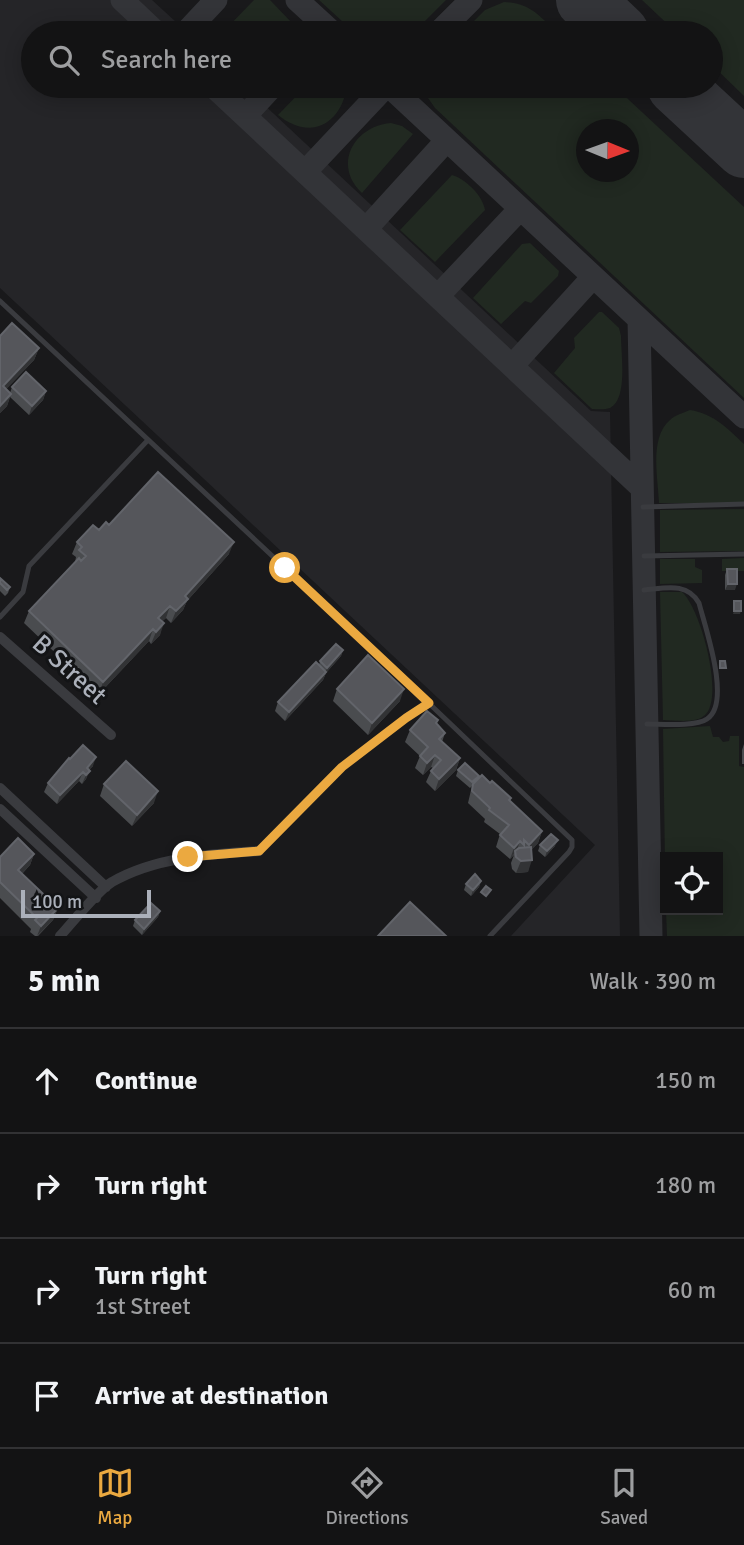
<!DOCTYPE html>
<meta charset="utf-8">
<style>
body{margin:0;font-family:Signika,sans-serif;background:#202022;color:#f1f3f6}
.controls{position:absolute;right:21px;bottom:21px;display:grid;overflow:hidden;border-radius:0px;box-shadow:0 4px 18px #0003}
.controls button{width:63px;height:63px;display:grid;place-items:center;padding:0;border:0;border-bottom:2px solid #323234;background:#131314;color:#f1f3f6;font:35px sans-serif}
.compass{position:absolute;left:576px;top:119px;width:63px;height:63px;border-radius:50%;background:#131314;box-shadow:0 4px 18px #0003;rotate:91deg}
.scale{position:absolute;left:21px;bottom:18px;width:130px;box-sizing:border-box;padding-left:7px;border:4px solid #abb0ba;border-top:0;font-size:19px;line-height:24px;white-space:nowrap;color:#abb0ba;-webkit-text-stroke:5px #131416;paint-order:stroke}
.stop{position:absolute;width:21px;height:21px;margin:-16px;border:5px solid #eba940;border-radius:50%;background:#fff}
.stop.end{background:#eba940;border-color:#fff;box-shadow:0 2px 7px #0008}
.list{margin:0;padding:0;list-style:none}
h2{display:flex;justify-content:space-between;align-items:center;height:91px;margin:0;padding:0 28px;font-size:30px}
h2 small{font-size:23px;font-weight:400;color:#9d9ea0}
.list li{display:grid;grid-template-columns:46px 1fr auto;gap:21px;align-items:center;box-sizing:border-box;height:105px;padding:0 28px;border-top:2px solid #323234}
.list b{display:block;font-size:26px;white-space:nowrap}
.list p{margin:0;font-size:23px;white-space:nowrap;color:#9d9ea0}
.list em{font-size:23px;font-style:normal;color:#9d9ea0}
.icon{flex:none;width:38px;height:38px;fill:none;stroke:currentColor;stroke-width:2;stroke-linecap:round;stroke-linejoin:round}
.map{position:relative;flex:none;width:744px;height:936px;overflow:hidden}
.search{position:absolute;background:#131314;box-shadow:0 4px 18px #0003;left:21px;right:21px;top:21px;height:77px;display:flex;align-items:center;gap:18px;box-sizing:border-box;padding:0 24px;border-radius:38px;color:#9d9ea0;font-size:26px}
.sheet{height:511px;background:#131314}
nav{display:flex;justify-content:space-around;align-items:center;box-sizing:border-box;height:98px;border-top:2px solid #323234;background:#131314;font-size:19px;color:#9d9ea0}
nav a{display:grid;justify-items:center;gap:4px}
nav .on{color:#eba940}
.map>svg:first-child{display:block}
</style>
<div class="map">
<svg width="744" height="936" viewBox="0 0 744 936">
<rect width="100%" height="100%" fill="#19191b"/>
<!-- built -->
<path fill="#252528" d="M0,0H152L188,33H33V86H244L591,411L610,412L620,936H511L595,845L0,288Z"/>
<!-- green -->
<path fill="#212921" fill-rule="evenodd" d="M254,0H270L292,23L286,33H222Z
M319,0H446L413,33H355Z
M642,0H744V96L711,64V33H677Z
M504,2C531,3 539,16 558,33H462L485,10Z
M306,86H347C341,125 310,141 278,115Z
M426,86H614L744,207V398L435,108L428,98ZM586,130H628V172H586Z
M391,123L402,126L413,134L362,193C332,165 354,126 391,123Z
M452,175C466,179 483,196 485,210L435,262L400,230Z
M530,243L559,271L558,276L531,303L525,301L501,324L473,298L522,244Z
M599,312H602L619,328L621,336C621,354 628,399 610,408C604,410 598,409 592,409L554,373L575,348L574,338Z
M690,410C714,414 727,428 744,444V503H659C658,478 649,438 670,420C675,415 683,413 690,410Z
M744,509V551L660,552V510Z
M744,558V571H722V559Z
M660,559H695V567L702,570V583L660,584Z
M660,592H682C700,607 725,697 705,715C696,724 675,720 663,720Z
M710,726L713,737H719L723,742L729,741L730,736H739V766L744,767V936H667L666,910H718V857H665V863L663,729Z"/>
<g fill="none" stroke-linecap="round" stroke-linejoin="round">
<!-- taxiway -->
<path stroke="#333438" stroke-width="23" d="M122,0L157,33
M297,0L333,33
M185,33L216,0
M438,33L471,0
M213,86L642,488
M389,86L744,417
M245,116L273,86
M305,172L386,86
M366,229L447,140
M438,296L520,209
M639,319L651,936
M512,366L593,277"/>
<!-- runway -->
<path stroke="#333438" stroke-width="58" d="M585,0L620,33
M676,86L744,149"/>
<!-- service -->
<path stroke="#3a3b3f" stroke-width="5" d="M0,301L392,668L572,840V847L569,852L490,936
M643,507L744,504
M644,556L744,554
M644,590C666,588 687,582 699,603C705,627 732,703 707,719C696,727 661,724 647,724
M0,617L23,592L29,566L148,440
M259,851L342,767L406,718L429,703"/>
<!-- minor -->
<path stroke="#3a3b3f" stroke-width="10" d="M0,637L111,735
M0,788L106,887
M0,809L96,898
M60,936C72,923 99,889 112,882C155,857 210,854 259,851"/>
</g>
<!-- wall -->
<path fill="#4a4c4f" d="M0,336L39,348L34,360L6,389L10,393L12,387L46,391L43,400L29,415L10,397L7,406L0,413Z
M109,525L229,554L187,601L183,610L171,623L166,618L162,621L160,635L151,644L149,641L99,694L87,683L83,689L67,674L70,667L24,623L29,611L75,562L76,557L72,554L77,542Z
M727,569L735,590H725V575Z
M0,578L10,587L8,593L5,596L0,591Z
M343,650L341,656L326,673L323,680L285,721L275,711L278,702L319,665L320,661Z
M337,689L400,701L368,735L333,701Z
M437,725L445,733L442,742L460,758L456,770L435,791L426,782L431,771L433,768L431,767L423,775L415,768L420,756L405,742L410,730Z
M744,744V764H742V750Z
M70,759L93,766L89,770L86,779L82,784L79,781L57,804L44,792L48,783Z
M458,770L479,776L477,780L490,783L511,798L510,801L542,831L538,843L531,850L528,872L516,873L512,869L511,863L514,855L510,859L496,847L500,834L484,822L485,819L468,803L472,786L470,788L456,776Z
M104,784L154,803L132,826L100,796Z
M540,845L555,846L545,857L538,851Z
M34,854L30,865L22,874L58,908L53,920L38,936H35L30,932L31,929L0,898V857Z
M481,881L479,887L471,896L464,890L466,884Z
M160,911L158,917L142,935L133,926L135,920Z"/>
<!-- shaded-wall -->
<path fill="#323335" d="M39,348L34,360L0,396L3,386Z
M46,391L43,400L29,415L32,406Z
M11,394L7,406L0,413V406Z
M234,542L229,554L187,601L183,610L171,623L176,611L185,596Z
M728,584H737L735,590H725Z
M170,606L166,618L154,630L158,618Z
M734,611H741L740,614H733Z
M164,623L160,635L151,644L156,632Z
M153,629L149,641L99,694L103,682Z
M343,650L341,656L326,673L323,680L285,721L289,712L325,673L327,668Z
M404,689L400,701L368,735L372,723Z
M435,755L431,767L423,775L427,763Z
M96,757L93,766L85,774L87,768Z
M460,758L456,770L435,791L439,779Z
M90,771L86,779L82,784L86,775Z
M83,772L79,781L57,804L60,795Z
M158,791L154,803L132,826L137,815Z
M542,831L538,843L525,857L529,845Z
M558,840L555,846L545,857L547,851Z
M520,841L516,853L515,851L514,854L510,859L514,848Z
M34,854L30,865L14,882L18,870Z
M532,860L528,872L516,873L521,861Z
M481,881L479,887L471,896L473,890Z
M58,908L53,920L37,936L41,926Z
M160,911L158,917L142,935L144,929Z"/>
<!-- building -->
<path fill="#55565b" stroke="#62646a" stroke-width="2" d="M12,323L39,348L3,386L11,394L0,406V336Z
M26,372L46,391L32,406L12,387Z
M158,472L234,542L185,596L188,599L176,611L170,606L158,618L164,623L156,632L153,629L103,682L29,611L79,558L81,561L86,556L79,550L82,547L77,542L93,525L99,530L106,522L109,525Z
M727,569H737V584H728Z
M0,578L10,587L7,590L0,583Z
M734,601H741V611H734Z
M336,644L343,650L327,668L320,661Z
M368,655L404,689L372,723L337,689Z
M720,661H725L726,668H720Z
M316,662L326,672L289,712L278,702Z
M73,664L89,679L85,683L70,668Z
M427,711L438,720L436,723L445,733L439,739L460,758L439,779L431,771L441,760L435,755L427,763L420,756L428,747L410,730Z
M83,745L96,757L87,768L90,771L86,775L83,772L60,795L48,783L69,758L70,759Z
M126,761L158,791L137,815L104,784Z
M465,763L479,776L472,782L458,770Z
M482,775L490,783L492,781L511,798L509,800L542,831L529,845L524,840V845L520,841L514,848L500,835L509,825L489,810L490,808L472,791L473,784Z
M551,834L558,840L547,851L540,845Z
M18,838L34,854L18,870L58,908L41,926L35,920L37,918L0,882V857Z
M531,847L532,860L521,861L516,857L515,851L519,848Z
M475,874L481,881L473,890L466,884Z
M486,886L491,890L486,896L481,892Z
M410,902L446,936H378Z
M151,903L160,911L144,929L135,920Z"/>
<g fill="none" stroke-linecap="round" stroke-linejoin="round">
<!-- route -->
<path stroke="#eba940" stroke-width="9" d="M188,857L259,851L342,767L406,718L429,703L285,568"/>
</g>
<g text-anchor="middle" stroke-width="6" stroke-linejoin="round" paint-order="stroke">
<!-- street labels -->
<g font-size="26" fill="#abb0ba" stroke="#131416">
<text transform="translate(70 669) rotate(42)" y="9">B Street</text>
</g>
</g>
</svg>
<div class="controls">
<button><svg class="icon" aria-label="locate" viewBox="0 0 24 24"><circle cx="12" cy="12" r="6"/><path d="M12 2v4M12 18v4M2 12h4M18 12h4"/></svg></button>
</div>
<svg class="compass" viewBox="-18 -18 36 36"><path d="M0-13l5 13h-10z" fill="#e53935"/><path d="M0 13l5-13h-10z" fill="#9d9ea0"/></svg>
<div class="scale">100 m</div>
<div class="stop" style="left:285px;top:568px"></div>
<div class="stop end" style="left:188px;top:857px"></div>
<div class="search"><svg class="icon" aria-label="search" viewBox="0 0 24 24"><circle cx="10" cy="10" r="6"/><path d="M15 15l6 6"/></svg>Search here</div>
</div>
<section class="sheet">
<h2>5 min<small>Walk · 390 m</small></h2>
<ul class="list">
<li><svg class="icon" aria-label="ahead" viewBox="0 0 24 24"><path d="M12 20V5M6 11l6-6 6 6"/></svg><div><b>Continue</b></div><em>150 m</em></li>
<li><svg class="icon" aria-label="right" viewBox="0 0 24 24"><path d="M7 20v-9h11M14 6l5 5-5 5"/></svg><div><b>Turn right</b></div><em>180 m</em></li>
<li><svg class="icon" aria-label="right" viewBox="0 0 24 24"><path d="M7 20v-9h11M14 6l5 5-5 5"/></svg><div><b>Turn right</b><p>1st Street</p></div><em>60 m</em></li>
<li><svg class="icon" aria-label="arrive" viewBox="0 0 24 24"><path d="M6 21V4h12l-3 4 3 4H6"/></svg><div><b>Arrive at destination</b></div></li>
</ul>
</section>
<nav>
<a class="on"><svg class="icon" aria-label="map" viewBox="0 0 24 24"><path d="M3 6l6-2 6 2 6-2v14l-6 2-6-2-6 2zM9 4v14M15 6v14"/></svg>Map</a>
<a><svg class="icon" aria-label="directions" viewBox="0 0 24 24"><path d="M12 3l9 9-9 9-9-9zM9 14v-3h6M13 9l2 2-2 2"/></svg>Directions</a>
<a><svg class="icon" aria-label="saved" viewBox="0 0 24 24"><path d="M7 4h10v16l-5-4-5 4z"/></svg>Saved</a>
</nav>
